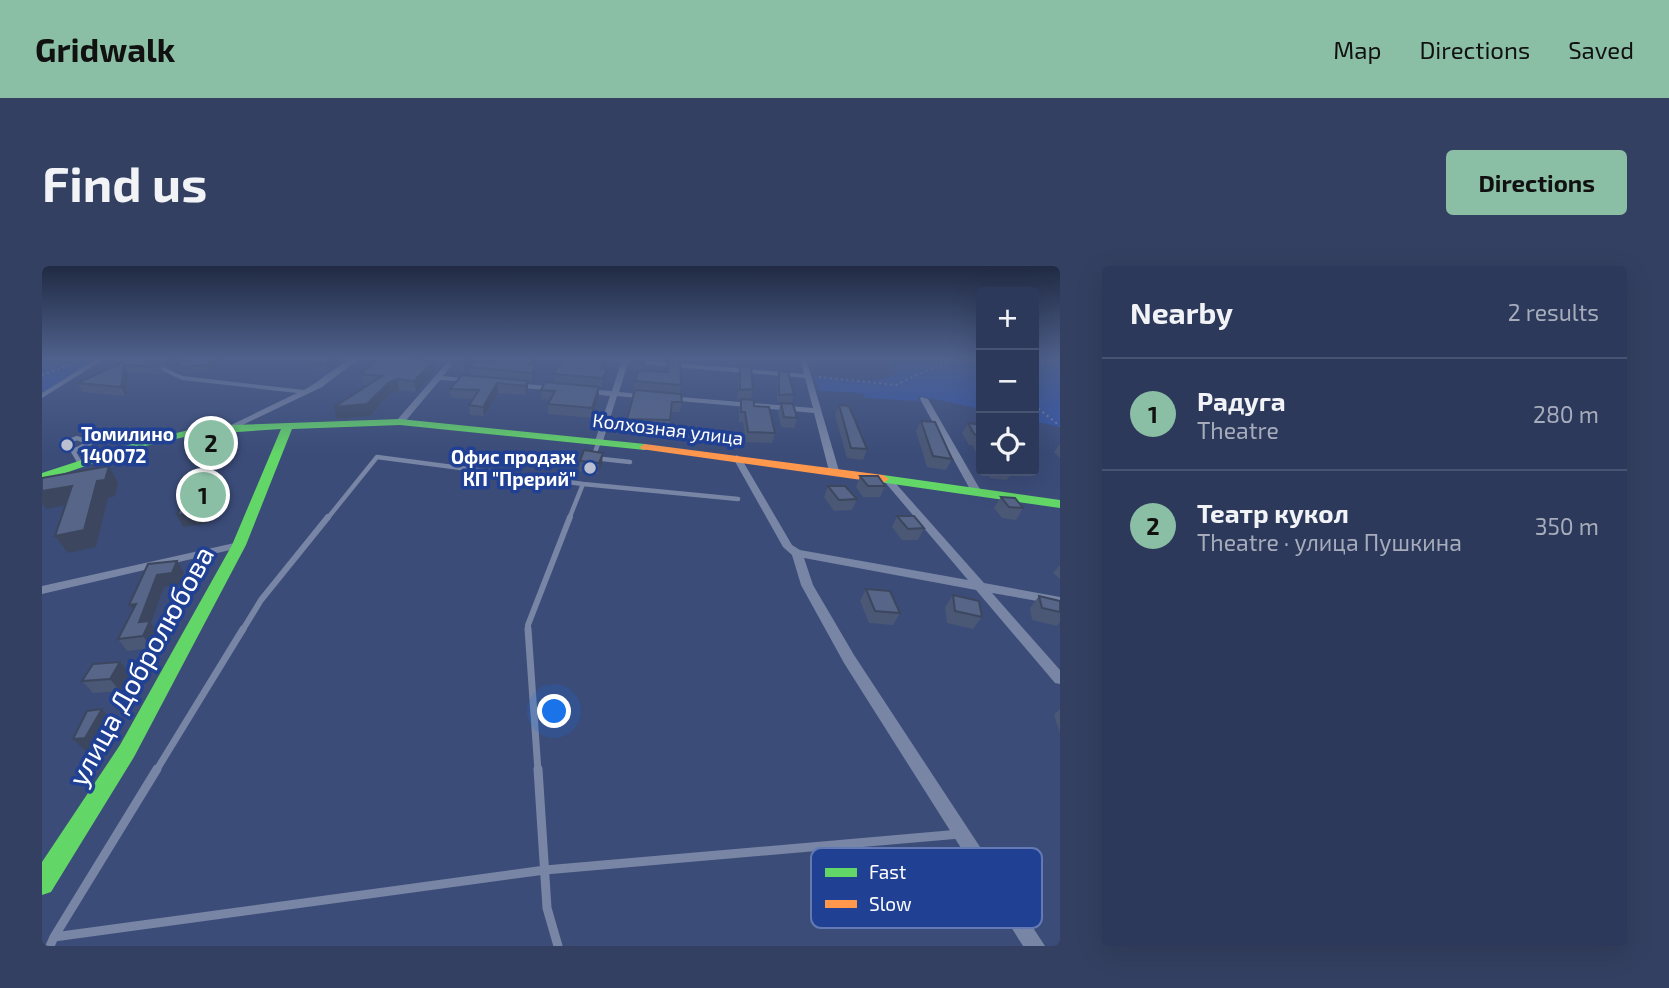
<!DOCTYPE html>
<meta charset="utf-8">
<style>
body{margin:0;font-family:"Exo 2",sans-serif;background:#344061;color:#f1f3f6}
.controls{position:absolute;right:21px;top:21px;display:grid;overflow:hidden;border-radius:7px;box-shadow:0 7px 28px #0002}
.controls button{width:63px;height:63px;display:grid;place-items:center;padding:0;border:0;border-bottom:2px solid #485371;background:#2c395b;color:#f1f3f6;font:35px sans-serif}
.you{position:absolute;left:513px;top:446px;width:24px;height:24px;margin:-18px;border:5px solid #fff;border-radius:50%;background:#1a73e8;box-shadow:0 0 0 10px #1a73e833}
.badge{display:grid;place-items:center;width:46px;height:46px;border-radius:50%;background:#8abfa5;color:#111;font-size:23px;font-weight:700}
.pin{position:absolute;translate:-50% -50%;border:4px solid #fff;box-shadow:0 2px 7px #0006}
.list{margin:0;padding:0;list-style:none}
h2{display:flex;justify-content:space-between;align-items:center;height:91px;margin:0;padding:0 28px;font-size:30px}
h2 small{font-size:23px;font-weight:400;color:#a6acbb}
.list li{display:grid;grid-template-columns:46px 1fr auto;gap:21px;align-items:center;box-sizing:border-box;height:112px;padding:0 28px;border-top:2px solid #485371}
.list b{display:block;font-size:26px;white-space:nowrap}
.list p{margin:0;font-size:23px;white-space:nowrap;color:#a6acbb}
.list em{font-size:23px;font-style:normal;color:#a6acbb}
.icon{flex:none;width:38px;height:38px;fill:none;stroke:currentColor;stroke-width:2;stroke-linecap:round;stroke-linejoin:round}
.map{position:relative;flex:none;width:1018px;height:680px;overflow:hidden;border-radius:7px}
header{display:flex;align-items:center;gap:42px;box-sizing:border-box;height:98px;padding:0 35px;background:#8abfa5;color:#111}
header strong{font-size:33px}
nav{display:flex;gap:38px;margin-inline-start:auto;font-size:24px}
.intro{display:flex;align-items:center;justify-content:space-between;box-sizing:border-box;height:168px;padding:0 42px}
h1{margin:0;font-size:49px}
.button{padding:18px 32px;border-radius:7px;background:#8abfa5;color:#111;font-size:24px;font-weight:700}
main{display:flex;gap:42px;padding:0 42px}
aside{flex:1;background:#2c395b;border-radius:7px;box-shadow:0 7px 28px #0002}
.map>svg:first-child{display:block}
</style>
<header>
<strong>Gridwalk</strong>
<nav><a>Map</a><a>Directions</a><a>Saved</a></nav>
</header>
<div class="intro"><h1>Find us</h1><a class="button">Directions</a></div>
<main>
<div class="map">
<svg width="1018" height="680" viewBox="0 0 1018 680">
<rect width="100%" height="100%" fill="#3b4c79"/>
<!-- green -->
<path fill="#3556a9" d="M0,92H56L0,127Z
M844,92H939V143L878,130L876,135L824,132L820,127L777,125L772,110C799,113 833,122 855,106Z
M992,92H1018V161L992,155Z"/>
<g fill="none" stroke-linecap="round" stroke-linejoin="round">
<!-- path -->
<path stroke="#7885a4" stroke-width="2" stroke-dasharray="2 3.5" stroke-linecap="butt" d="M0,109L33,97
M777,111L854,119L911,92
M992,139L1018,160"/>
<!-- lane-far3 -->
<path stroke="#7885a4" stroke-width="4.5" d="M557,175L551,192L588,196
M24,176L35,172L48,177L31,185L38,197
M285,253L335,191L541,218L696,233
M527,253L541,218"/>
<!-- lane-far2 -->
<path stroke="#7885a4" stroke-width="6" d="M200,365L219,334L286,251
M486,365V359L528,251"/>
<!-- lane-far1 -->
<path stroke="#7885a4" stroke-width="7" d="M486,363L496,505
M114,505L201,363"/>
<!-- lane -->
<path stroke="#7885a4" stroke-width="9" d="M496,503L505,642L516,680
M12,671L115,503
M8,680L12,671L503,604L918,568"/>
<!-- street -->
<path fill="#7885a4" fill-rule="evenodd" d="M56,92H64L0,132V127Z
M93,92H102L141,110L262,124C278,116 302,92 318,92L280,121L190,164L186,162L187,160L255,127L140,114Z
M409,92H416L401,110L430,113L432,114V116L398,114L361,158H355V154Z
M546,92H579L762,108L758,92H764L797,205L792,208L787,205L772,147L626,134L622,132L626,130L771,142L763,112L586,97L577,126L607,129L611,131L607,133L575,130L561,175L554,177L553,175L568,130L542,127L538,125L542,123L570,125L579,96Z
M472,117L517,121L521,123L517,125L469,121L468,119Z
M879,131L886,133L939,225L937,227H931L929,225L878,133Z
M695,189L699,192L750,279L758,284L926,314L842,215L840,213L845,210L848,211L942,317L1018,331V339L950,327L1018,404V418L1013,417L934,324L762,292L771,319L812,389L1003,680H981L802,397L759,319L750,289L741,281L691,192Z
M197,276L202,279L201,281L0,328V320Z"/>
<!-- fast -->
<path fill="#63d668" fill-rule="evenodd" d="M358,153L603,178L608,181L603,184L358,159L250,163L204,279L92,491L9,626L0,629V596L78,479L190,279L239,163L151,169L99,181L0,215V207L92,177L151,163L190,159Z
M841,209L1018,234V242L837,216V210Z"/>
<!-- slow -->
<path fill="#ff974d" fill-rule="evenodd" d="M603,178L841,209L847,213L841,217L599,183L598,181Z"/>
</g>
<!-- wall -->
<path fill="#4a5775" d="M109,92H136L127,101Z
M143,92H182L166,105H149V108L137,105L134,100Z
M275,92H299L286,105L272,104L270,97Z
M339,92H382L380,94L393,106L374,126L357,124L348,128L328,150L295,153L326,119H321L318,108Z
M411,92H434L423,105L410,104L409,95Z
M459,92H495L493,99H494V107L490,115L428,110L427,101L456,96Z
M563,92L562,103H565L564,112L560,122L557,121V131L549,152L506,148V138L508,134L499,133V124L512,117V108Z
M604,92L602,105L588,103L589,94Z
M625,92H637V94L625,93Z
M696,92H708L706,101L696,100Z
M793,92H816L814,98L795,97Z
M626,94L639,119L638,128L640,136L638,146H629L627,164L584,163L593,115L625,106Z
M67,96L119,101L123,109L86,107L84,130L40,126L35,117L70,101Z
M698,100L711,123L709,133H696V109Z
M737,105L752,128L750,136H735V112Z
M420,109L486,115V124L484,129L456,127L442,150L428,149L427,139L431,133L409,132L408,123Z
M699,133L712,140L733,167L730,177L704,176L701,156H697V143Z
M739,137L755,152L752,162L739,161L736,147Z
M797,139L825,183L821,194L805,192L793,149Z
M879,155L910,193L904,204L885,201L874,165Z
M926,157L939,159V196L930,179H927L920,167Z
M1018,178V192L1012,186Z
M538,195L560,198L556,208L537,205Z
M944,205H971L965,214L948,212Z
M818,210L843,220L838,231H821L814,221Z
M786,220L815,233L810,244L792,245L782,231Z
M959,231L981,242L974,254L960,252L952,242Z
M855,250L882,262L876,274H860L850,261Z
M1018,299V313L1011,307Z
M142,306L137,319L122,321L109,357L116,367L109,382L85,385L76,373L91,345L87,339Z
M824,323L858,347L851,359L827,357L818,335Z
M911,329L940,351L931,363L905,357L903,341Z
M997,330L1018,335V356L1015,360L990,354L988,342Z
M88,408L78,425L51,427L40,415Z
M1018,443V467L1012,449Z"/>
<!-- shaded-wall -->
<path fill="#3c475f" d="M127,92H136L127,101L124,95Z
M173,92H182L166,105L163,100Z
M290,92H299L286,105L284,97Z
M426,92H434L423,105L422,96Z
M491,92H495V95L488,107L487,98Z
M392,95L393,106L374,126L372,115Z
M82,99L86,107L84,130L79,121Z
M494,99V107L490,115V107Z
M565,103L564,112L560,122L561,112Z
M355,113L357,124L348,128L328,150L295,153L292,141Z
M486,115V124L484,129L483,120Z
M455,117L456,127L442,150L441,141Z
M557,121V131L549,152L550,142Z
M561,187L560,198L556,208L557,197Z
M67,200L76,217L73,230L66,232L54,281L26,287L13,270Z
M176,210L181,221L168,257L141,261L135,249Z
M30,220L41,236L4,243L0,237V225Z
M135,295L142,306L137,319L122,321L109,357L116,367L109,382L101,370L96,351L87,339L115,309Z
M78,396L88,408L78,425L68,413Z
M60,443L70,454L55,483L43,485L31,473Z"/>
<!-- building -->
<path fill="#566588" stroke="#3c475f" stroke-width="2" d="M74,92H101L119,101L82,99L79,121L35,117L80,97L67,96Z
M143,92H173L163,100H147L146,103L134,100Z
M275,92H290L284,97H270Z
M339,92H371L370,93L392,95L372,115L355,113L346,117L325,138L292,141L340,110L318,108Z
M411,92H426L422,96L409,95Z
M459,92H491L487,98L494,99L490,107L427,101L434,95L456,96Z
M521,92H563L559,103H565L561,112L512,108Z
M590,92H604L603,96L589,94Z
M626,94L638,95L639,119L593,115L596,105L626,106Z
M698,100L709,101L711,123L698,124Z
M737,105L746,106L752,128L737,129Z
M420,109L486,115L483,120L455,117L441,141L427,139L437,124L408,123Z
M503,116L557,121L550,142L506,138L513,125L499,124Z
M593,124L639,128L640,136H630L628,154L585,153Z
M699,133L712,134V140L727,141L733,167L706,166L703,146H699Z
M739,137L751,138L755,152L742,151Z
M797,139L807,140L825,183L809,182Z
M879,155L893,156L910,193L891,190Z
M926,157L939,159V175L936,169L932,168Z
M542,184L561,187L557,197L538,195Z
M67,200L63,214L55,215L42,264L13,270L30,220L0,225V212Z
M176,210L162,246L135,249L151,213Z
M818,210H836L843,220H826Z
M786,220H803L815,233L797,234Z
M959,231L973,232L981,242L967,241Z
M855,250H872L882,262L866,263Z
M135,295L130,307L115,309L97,356L108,355L101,370L76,373L94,338L87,339L106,298Z
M824,323L848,325L858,347L833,345Z
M911,329L937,335L940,351L913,345Z
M997,330L1018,335V346L1000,342Z
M78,396L68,413L40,415L51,398Z
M60,443L43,472L31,473L45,445Z"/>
<!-- sky -->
<linearGradient id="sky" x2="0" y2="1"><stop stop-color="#202a43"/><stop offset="0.49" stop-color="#4f618c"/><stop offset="1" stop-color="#4f618c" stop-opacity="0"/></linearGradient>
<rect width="1018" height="188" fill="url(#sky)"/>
<!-- markers -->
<g fill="#bac0d0" stroke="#204094" stroke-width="2.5">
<circle cx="25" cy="179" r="7"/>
<circle cx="548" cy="202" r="7"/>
</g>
<g text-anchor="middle" stroke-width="7" stroke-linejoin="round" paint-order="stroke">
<!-- far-street labels -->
<g font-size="19" fill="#fff" stroke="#204094">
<text transform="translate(626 163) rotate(7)" y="7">Колхозная улица</text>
</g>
<!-- far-poi labels -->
<g font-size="19" font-weight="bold" fill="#fff" stroke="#204094" text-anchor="start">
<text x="39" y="175">Томилино<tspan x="39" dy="22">140072</tspan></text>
<text x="534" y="198" text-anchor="end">Офис продаж<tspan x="534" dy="22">КП "Прерий"</tspan></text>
</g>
<!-- near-street labels -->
<g font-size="28" fill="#fff" stroke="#204094">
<text transform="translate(99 400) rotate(-61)" y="10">улица Добролюбова</text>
</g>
</g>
<!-- legend -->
<rect x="769" y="582" width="231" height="80" rx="10" fill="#204094" stroke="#6379b4" stroke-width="2"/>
<rect x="783" y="602" width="32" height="9" fill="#63d668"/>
<rect x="783" y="634" width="32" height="8" fill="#ff974d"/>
<g font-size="19" fill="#fff">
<text x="827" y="613">Fast</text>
<text x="827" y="645">Slow</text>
</g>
</svg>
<div class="controls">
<button>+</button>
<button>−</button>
<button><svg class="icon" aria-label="locate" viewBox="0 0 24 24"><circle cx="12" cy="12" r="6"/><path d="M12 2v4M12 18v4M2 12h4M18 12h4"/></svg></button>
</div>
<div class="you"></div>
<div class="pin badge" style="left:161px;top:229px">1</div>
<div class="pin badge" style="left:169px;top:177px">2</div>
</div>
<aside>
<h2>Nearby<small>2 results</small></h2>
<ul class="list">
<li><span class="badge">1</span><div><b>Радуга</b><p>Theatre</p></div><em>280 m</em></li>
<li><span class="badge">2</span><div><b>Театр кукол</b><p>Theatre · улица Пушкина</p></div><em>350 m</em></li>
</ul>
</aside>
</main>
